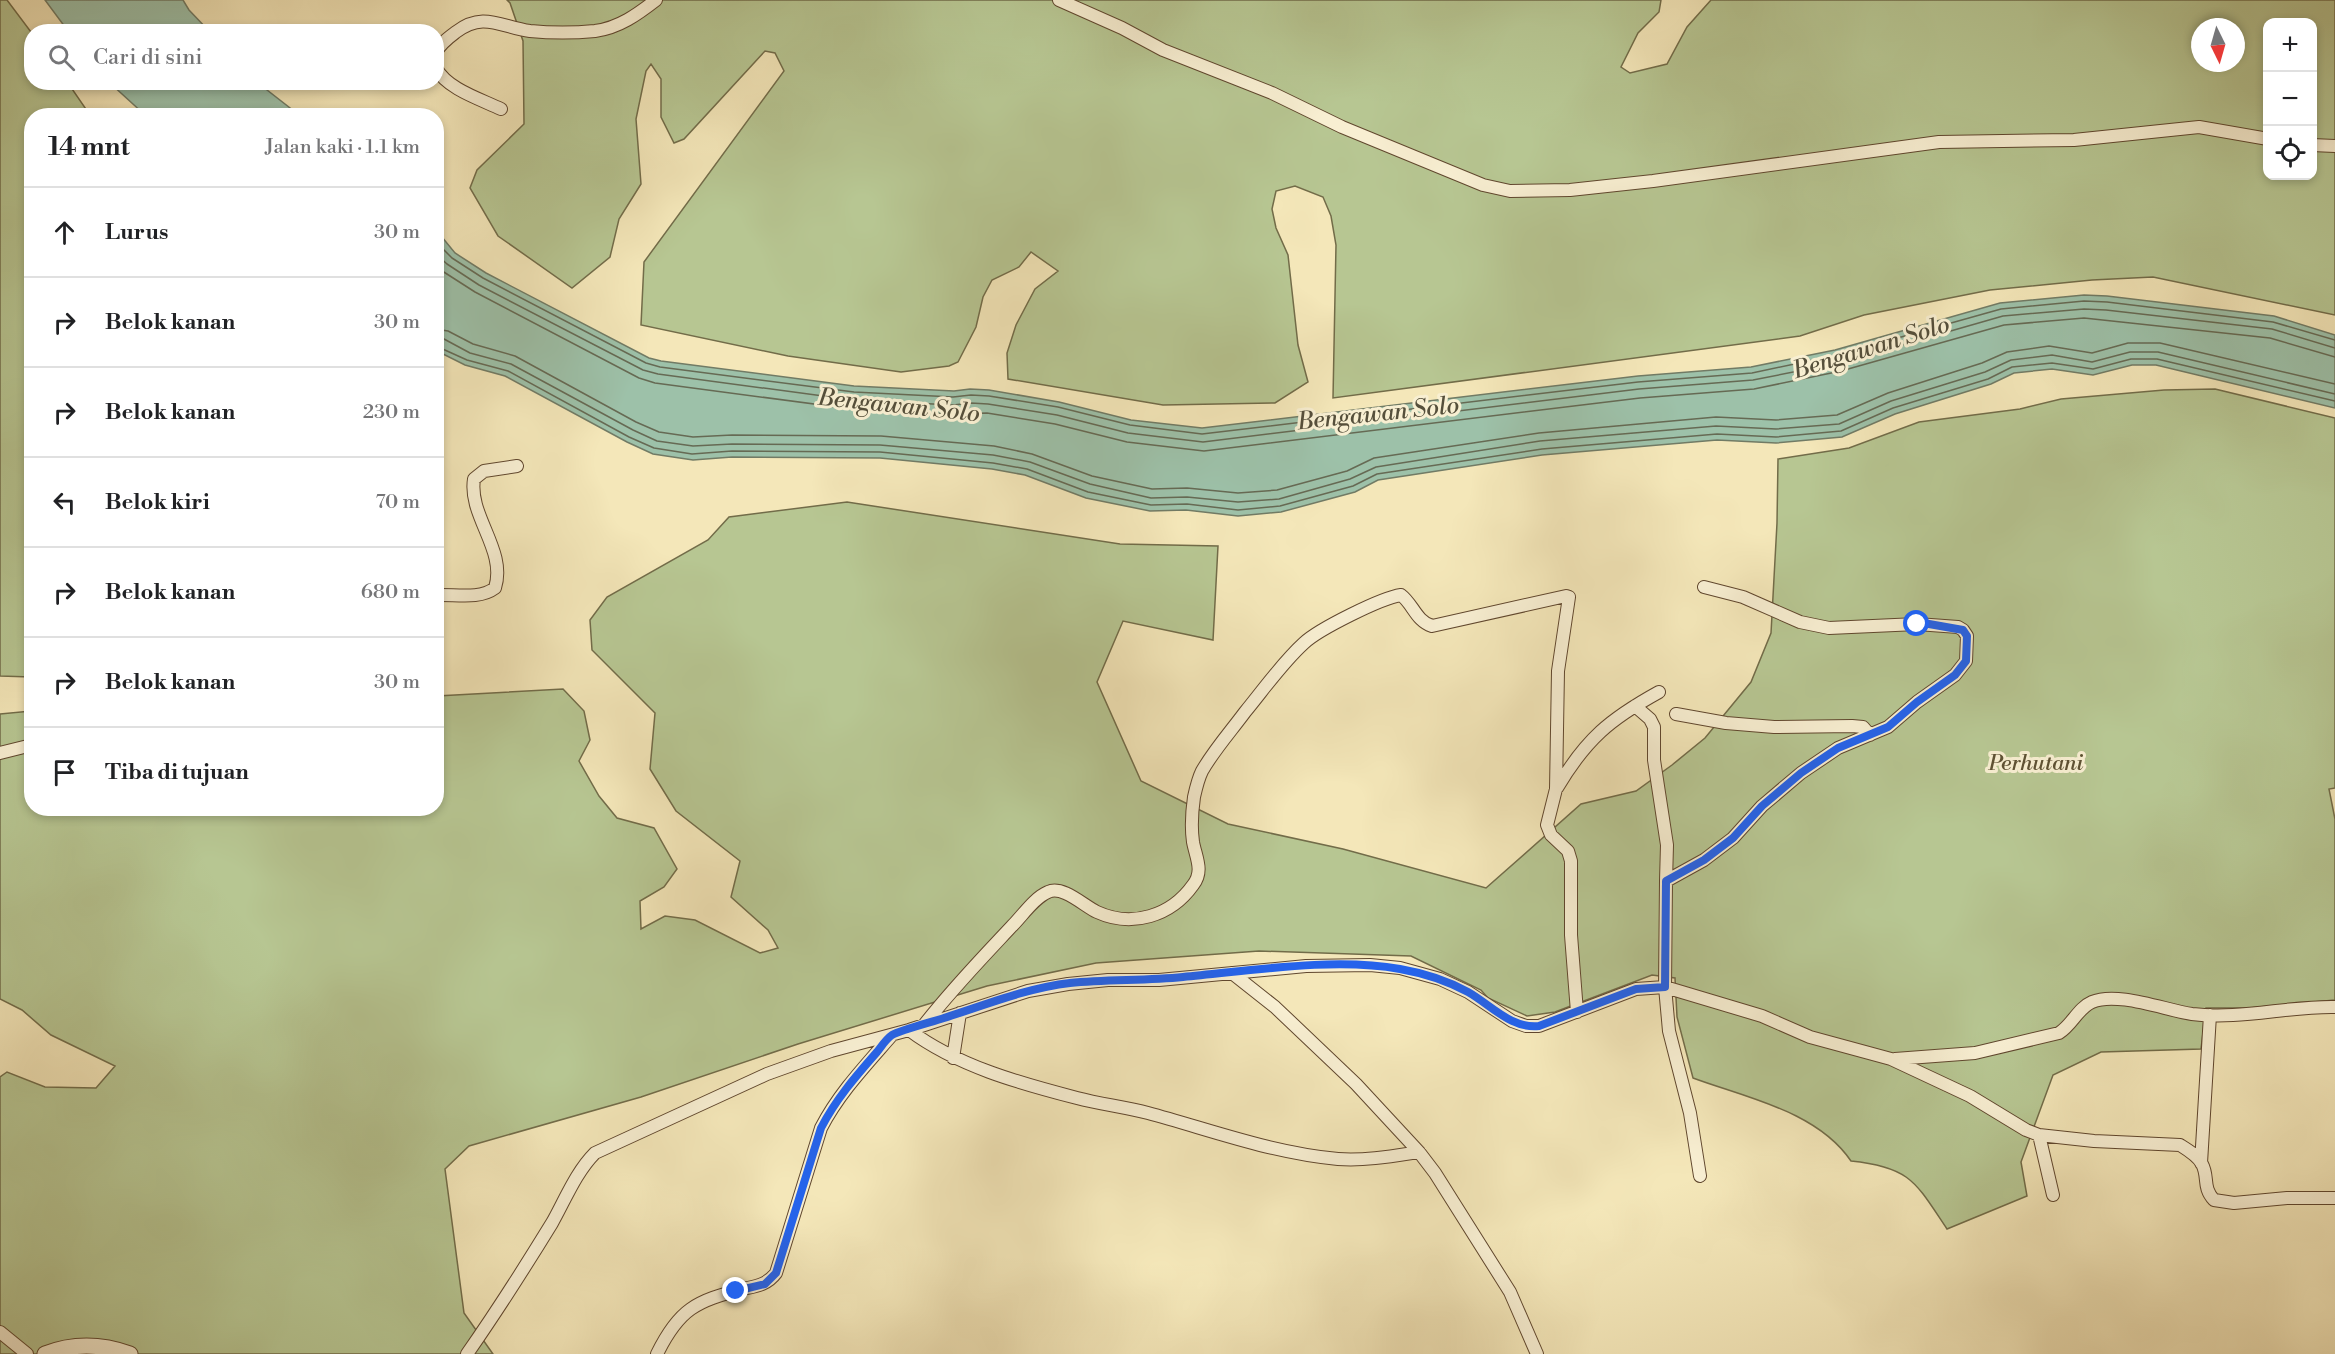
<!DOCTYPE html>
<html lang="id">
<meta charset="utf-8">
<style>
body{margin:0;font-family:"Libre Bodoni",serif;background:#f2f2f2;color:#202124}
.controls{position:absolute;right:18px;top:18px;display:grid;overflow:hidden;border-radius:12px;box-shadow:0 3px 9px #0003}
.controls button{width:54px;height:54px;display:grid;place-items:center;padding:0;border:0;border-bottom:2px solid #e0e0e0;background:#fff;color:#202124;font:30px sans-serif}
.compass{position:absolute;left:2191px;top:18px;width:54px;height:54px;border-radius:50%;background:#fff;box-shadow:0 3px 9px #0003;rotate:175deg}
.stop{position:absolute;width:18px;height:18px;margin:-14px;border:4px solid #2563eb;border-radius:50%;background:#fff}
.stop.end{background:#2563eb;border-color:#fff;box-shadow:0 2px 6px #0008}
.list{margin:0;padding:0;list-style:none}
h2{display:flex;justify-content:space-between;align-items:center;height:78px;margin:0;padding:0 24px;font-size:26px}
h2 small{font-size:20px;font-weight:400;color:#757577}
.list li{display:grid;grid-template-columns:39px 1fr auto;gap:18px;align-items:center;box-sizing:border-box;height:90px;padding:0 24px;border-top:2px solid #e0e0e0}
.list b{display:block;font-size:22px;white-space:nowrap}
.list em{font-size:20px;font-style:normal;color:#757577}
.icon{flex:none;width:33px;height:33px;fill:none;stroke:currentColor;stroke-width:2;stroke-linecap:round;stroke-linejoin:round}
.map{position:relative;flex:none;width:2335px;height:1354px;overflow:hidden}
.search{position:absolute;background:#fff;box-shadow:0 3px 9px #0003;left:24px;top:24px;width:420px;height:66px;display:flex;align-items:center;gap:15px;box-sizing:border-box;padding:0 21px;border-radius:24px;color:#757577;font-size:22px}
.panel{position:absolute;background:#fff;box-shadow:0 3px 9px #0003;left:24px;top:108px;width:420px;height:708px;border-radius:24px}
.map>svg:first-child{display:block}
</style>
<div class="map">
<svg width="2335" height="1354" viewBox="0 0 2335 1354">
<rect width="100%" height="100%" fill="#f4e7b9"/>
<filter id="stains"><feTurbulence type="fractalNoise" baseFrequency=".00333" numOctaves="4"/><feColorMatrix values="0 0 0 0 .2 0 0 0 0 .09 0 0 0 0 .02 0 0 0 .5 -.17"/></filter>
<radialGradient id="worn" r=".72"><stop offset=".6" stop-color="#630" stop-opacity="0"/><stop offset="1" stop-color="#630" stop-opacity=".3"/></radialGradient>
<!-- green -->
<path fill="#b7c692" stroke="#726c49" stroke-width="1.5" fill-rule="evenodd" d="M0,0H7L31,32L32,82L68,83L90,115L32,116L31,677L0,676Z
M507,0H1661L1659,12L1638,33L1621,67L1630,73L1667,64L1687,27L1711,0H2335V315L2153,277L2092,280L1990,290L1864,315L1800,336L1333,398L1336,245L1331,216L1323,197L1295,186L1276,191L1272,209L1276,228L1288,255L1298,345L1308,382L1275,403L1163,405L1008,379L1007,353L1016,325L1035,289L1058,271L1031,252L1019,267L992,280L983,297L976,327L958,362L949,366L901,372L788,356L641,325L644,262L784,71L775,53L765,51L684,139L674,143L661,117V79L651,64L646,71L636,119L641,184L619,219L610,257L572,288L498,236L470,188L477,170L524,124L523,41L510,3ZM2268,22H2312V176H2268ZM2200,27H2236V63H2200Z
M2215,389L2335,418V788L2329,789L2335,819V1000L2249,1008H2206L2201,1049L2101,1052L2053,1075L2021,1162L2027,1196L1947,1229C1916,1183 1911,1167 1851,1161C1817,1111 1747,1098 1693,1078L1677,1017L1675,978L1652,975L1555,1012L1527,1016L1488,998L1481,990L1411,956L1259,951L1096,963L987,986L798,1044L641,1097L469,1146L445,1169L464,1313L493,1354H0V1077L7,1072L45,1087L96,1088L115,1066L51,1035L22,1010L0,999V714L31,711L32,808H436L437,696L563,689L584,711L590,740L579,761L599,796L617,818L654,828L677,869L664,887L640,901L641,929L665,916L695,920L760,953L778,948L768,930L731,897L740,861L676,811L650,769L655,713L592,650L590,620L607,597L708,540L729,517L847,502L1120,544L1218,546L1213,640L1123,621L1097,682L1141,781L1228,824L1343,849L1486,888L1581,804L1636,791L1672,765L1705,738L1751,682L1771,633L1777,523L1778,459L1849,448L1919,422L2020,409L2061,399L2164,390Z"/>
<!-- water -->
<path fill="#9dc1a9" stroke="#717b65" stroke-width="1.5" d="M45,0H183L189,10L209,31H68Z
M110,83H258L299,115H145Z
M437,231L455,253L486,273L649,358L661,361L854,386L954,391L970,389L989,390L1059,402L1131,420L1202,428L1638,376L1751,367L1835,350L2000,303L2084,295L2107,296L2274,316L2335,335V408L2156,365H2132L2093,375L2052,369L2014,373L1991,384L1895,414L1842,437L1776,443L1717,440L1542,455L1378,480L1355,492L1281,512L1238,516L1186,510L1150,511L1086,498L1025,475L992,469L880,458L732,457L693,460L653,454L627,442L505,376L465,365L437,351Z"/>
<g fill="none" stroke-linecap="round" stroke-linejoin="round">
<!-- shore -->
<path stroke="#666a54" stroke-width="1.5" d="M436,242L452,258L483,278L646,363L660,367L854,392L953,397L971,395L989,396L1058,407L1130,425L1202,434L1638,382L1752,373L1837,355L2001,309L2084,301L2107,302L2273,322L2335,340
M436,254L447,264L479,285L643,370L658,374L853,400L953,405L971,403L988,404L1057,415L1128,433L1203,442L1639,389L1753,380L1839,363L2003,316L2084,309L2106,310L2272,329L2335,348
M436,267L475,292L639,378L655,383L852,409L952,414L987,413L1055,424L1127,442L1204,451L1640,398L1754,389L1841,371L2004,325L2084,318L2270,338L2335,357
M436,329L448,331L473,344L515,356L636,422L659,432L693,437L732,435L881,436L994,446L1032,454L1092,476L1152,489L1187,488L1238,493L1277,490L1347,471L1374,458L1539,433L1716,417L1776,420L1837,415L1888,393L1982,363L2007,352L2049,346L2092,353L2128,343H2160L2335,384
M436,338L444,339L470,353L511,364L633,430L657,441L693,446L732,444L880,445L993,455L1030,462L1090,484L1151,498L1187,497L1238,502L1279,499L1350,479L1376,467L1540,441L1716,426L1776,429L1839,424L1891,401L1985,372L2011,360L2052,355L2092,362L2130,352H2158L2335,394
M436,346L467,360L508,371L629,437L654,448L692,454L732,451L880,452L993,463L1027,469L1088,492L1151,505L1187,504L1238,510L1280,506L1353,486L1377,474L1542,449L1717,434L1776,437L1841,431L1893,408L1988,379L2012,367L2052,363L2093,369L2131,359H2157L2335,401"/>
<!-- minor casing -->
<g stroke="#60472e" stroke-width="14">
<path id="minor" d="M1059,0L1122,28L1163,50L1272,93L1342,127L1483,185L1510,191L1570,190L1653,181L1939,142L2074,140L2199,127L2268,139
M436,52C441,43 448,38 456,32C483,11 501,27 530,31C551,33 574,33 595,31C619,28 638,14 656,0
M436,68C447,89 480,99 501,109
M2312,145L2335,146
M436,595C455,594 479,600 495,588C507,550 468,516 474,479L484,471L517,466
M1635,706L1650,719L1654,727V760L1667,845L1666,881
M1676,714L1726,723L1774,727L1852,726L1863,727L1870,735
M0,753L32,745
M1557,788C1586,739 1610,719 1659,692
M1232,973L1275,1007L1356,1084L1419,1152L1435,1173L1510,1292L1537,1354
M924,1025C951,990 982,958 1012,926C1023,915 1034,898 1048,892C1063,885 1084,906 1097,912C1132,928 1171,916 1193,885C1204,871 1196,858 1193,842C1191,828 1192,811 1194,797C1196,788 1198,779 1202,771C1214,750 1231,731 1245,712C1264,689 1282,663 1304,643C1319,629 1381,598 1401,595C1413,604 1416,621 1432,626L1566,596L1569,597L1558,671L1556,789L1547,825L1551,835L1568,851L1571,861V935L1577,1012
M909,1030C957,1066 1019,1083 1077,1098C1100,1104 1124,1107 1148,1113C1211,1130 1272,1153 1338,1159C1365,1161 1393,1156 1419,1152
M953,1058L960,1013
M1895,1059L1975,1053L2059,1033C2072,1025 2078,1008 2092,1002C2117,991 2165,1010 2192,1014C2240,1020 2287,1006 2335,1007
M2039,1135L2053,1195
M2201,1163L2210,1015
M1700,1176L1690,1113L1669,1031L1665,987L1666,881L1704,860L1733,838L1762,806L1801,773L1838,748L1888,727L1917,702L1955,675L1966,661L1967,636L1963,630L1958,627L1917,624L1829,628L1800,622L1743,597L1704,587
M0,1332L27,1354
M467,1354C497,1311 525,1267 552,1223C565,1200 576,1172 595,1153L767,1074L831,1051L909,1030L1028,991L1068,984L1108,980H1159L1306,966L1370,965L1400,968L1440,979L1468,992L1512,1021L1526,1026H1539L1636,989L1665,987L1762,1016L1810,1037L1891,1059L1970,1096L2026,1130L2039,1135L2094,1141L2180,1145C2188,1150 2198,1156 2202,1164C2209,1177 2202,1187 2214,1200L2234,1203L2287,1198H2335
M657,1354C679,1309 696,1301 743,1289C756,1286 767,1285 776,1273L821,1128C839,1093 866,1065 892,1035"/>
</g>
<!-- tertiary casing -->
<g stroke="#60472e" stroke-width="17">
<path id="tertiary" d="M45,1354C73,1343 102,1344 130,1354"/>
</g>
<!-- minor -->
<use href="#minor" stroke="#f8efd2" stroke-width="12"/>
<!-- tertiary -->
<use href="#tertiary" stroke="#f8efd2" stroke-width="15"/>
</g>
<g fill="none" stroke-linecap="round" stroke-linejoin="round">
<!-- route -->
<path stroke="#2563eb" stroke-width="8" d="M736,1291L765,1284L776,1273L821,1128C836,1099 856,1076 877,1052C881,1047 886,1039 892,1035C901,1030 932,1022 944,1018C985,1005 1027,988 1070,983C1108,979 1145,981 1183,977C1250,971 1333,957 1400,969C1423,973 1446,980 1468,992C1491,1005 1511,1029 1539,1026L1636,989L1665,987L1666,881L1704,860L1733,838L1762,806L1801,773L1838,748L1888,727L1917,702L1955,675L1966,661L1967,636L1963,630L1929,624H1917"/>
</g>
<g text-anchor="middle" stroke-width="6" stroke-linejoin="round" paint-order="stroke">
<!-- park labels -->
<g font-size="22" font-style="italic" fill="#5e5133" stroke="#f8efd2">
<text x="2036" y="770">Perhutani</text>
</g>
<!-- water labels -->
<g font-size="24" font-style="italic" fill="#554f3b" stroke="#f8efd2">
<text transform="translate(1871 347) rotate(-17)" y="8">Bengawan Solo</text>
<text transform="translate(899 405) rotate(6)" y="8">Bengawan Solo</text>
<text transform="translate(1378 413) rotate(-6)" y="8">Bengawan Solo</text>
</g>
</g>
<rect width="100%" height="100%" filter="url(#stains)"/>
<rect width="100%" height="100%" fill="url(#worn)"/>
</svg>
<div class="controls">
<button>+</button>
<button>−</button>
<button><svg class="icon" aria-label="locate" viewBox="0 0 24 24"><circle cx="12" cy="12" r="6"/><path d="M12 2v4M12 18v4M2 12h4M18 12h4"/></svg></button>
</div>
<svg class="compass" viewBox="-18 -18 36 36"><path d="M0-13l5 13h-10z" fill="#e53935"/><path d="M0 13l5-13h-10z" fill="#757577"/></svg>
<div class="stop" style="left:1917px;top:624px"></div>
<div class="stop end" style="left:736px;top:1291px"></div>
<div class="search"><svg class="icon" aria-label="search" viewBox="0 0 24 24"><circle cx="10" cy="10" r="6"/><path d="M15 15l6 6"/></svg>Cari di sini</div>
<section class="panel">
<h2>14 mnt<small>Jalan kaki · 1.1 km</small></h2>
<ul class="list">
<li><svg class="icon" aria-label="ahead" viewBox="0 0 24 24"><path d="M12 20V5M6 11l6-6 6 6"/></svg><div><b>Lurus</b></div><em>30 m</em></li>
<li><svg class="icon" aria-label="right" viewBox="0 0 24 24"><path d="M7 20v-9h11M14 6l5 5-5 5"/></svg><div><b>Belok kanan</b></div><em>30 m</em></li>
<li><svg class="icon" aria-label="right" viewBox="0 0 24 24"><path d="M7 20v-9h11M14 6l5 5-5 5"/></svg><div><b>Belok kanan</b></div><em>230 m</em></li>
<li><svg class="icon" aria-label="left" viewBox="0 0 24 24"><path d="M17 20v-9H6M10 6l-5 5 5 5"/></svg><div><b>Belok kiri</b></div><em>70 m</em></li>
<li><svg class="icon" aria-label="right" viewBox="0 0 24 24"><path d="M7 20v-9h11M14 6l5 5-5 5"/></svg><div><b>Belok kanan</b></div><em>680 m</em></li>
<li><svg class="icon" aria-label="right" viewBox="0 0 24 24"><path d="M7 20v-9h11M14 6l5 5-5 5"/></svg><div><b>Belok kanan</b></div><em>30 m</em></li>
<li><svg class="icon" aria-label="arrive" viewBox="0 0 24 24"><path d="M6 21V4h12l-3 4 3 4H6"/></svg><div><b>Tiba di tujuan</b></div></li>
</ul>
</section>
</div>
